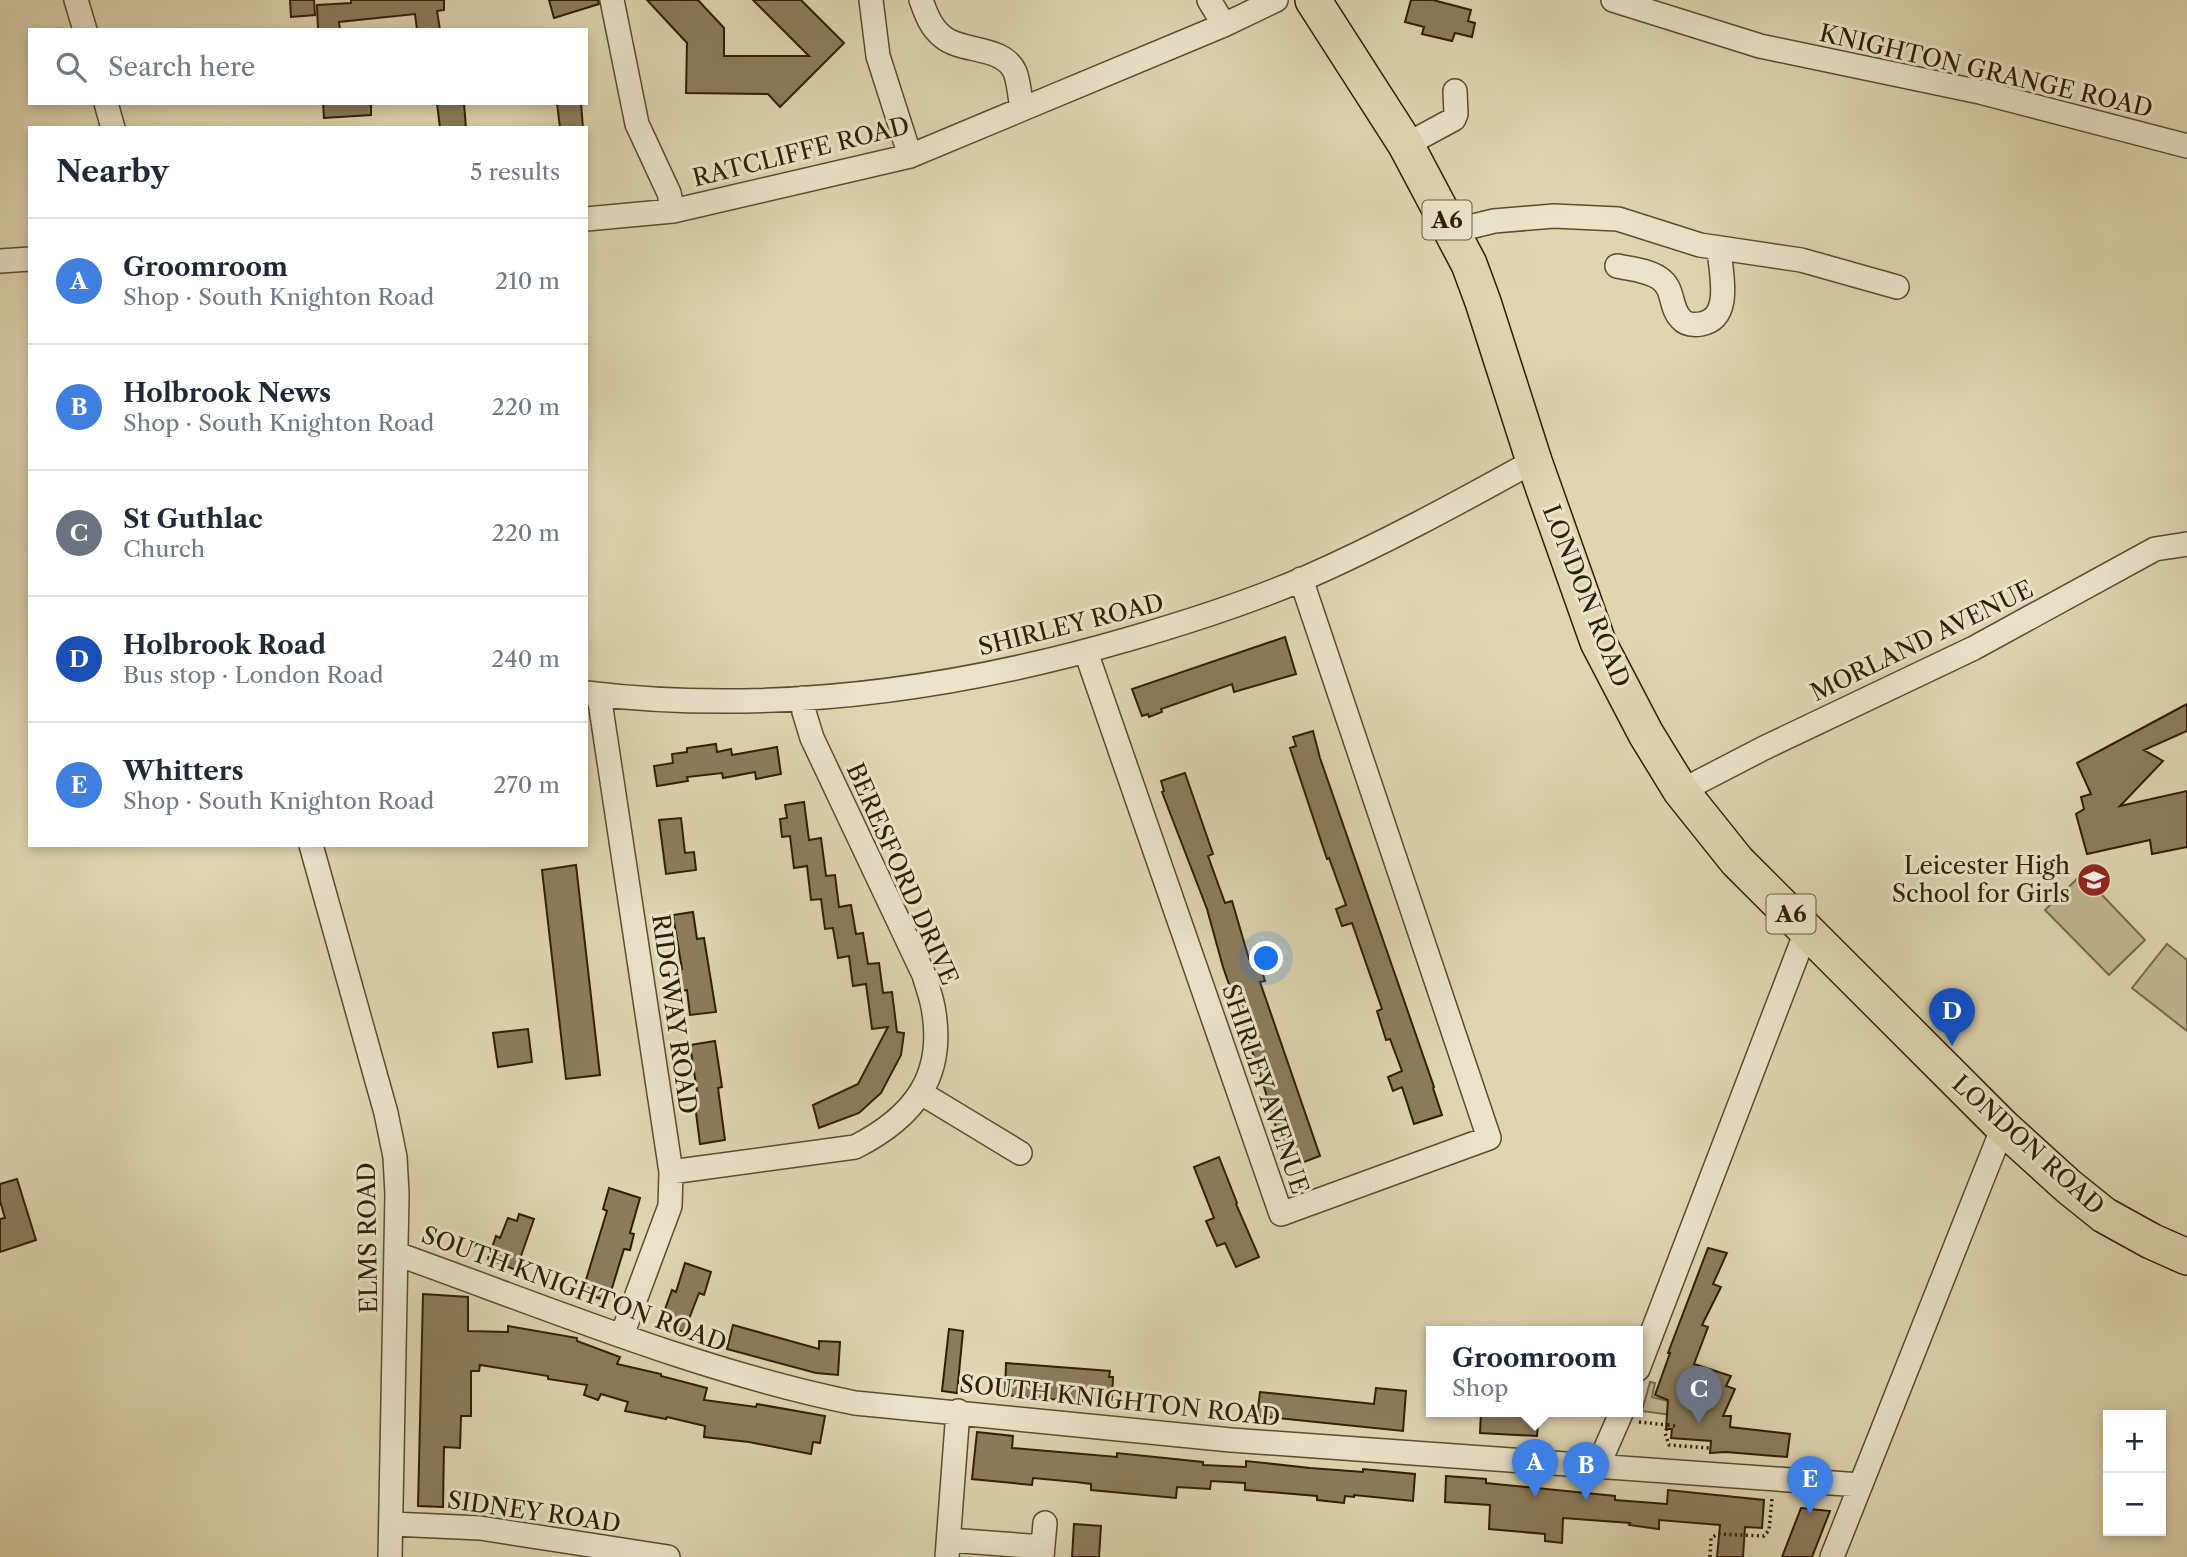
<!DOCTYPE html>
<meta charset="utf-8">
<style>
body{margin:0;font-family:"Libre Caslon Text",serif;background:#f6f6f7;color:#1f2937}
.controls{position:absolute;right:21px;bottom:21px;display:grid;overflow:hidden;border-radius:0px;box-shadow:0 4px 10px #0003}
.controls button{width:63px;height:63px;display:grid;place-items:center;padding:0;border:0;border-bottom:2px solid #e0e1e3;background:#fff;color:#1f2937;font:35px sans-serif}
.you{position:absolute;left:1267px;top:959px;width:24px;height:24px;margin:-18px;border:5px solid #fff;border-radius:50%;background:#1a73e8;box-shadow:0 0 0 10px #1a73e833}
.badge{display:grid;place-items:center;width:46px;height:46px;border-radius:50%;background:#8f2418;color:#fff;font-size:23px;font-weight:700}
.pin{position:absolute;translate:-50% -58px;filter:drop-shadow(0 2px 4px #0008)}
.pin::after{content:'';position:absolute;top:37px;width:24px;height:21px;background:inherit;clip-path:polygon(0 0,100% 0,50% 100%)}
.popup{position:absolute;left:1426px;top:1326px;width:217px;height:91px;box-sizing:border-box;display:grid;place-content:center;border-radius:0px;background:#fff;filter:drop-shadow(0 2px 5px #0005);font-size:23px;white-space:nowrap;color:#747a83}
.popup b{font-size:26px;color:#1f2937}
.popup::after{content:'';position:absolute;left:50%;top:100%;margin-left:-14px;border:14px solid transparent;border-top-color:#fff}
.list{margin:0;padding:0;list-style:none}
h2{display:flex;justify-content:space-between;align-items:center;height:91px;margin:0;padding:0 28px;font-size:30px}
h2 small{font-size:23px;font-weight:400;color:#747a83}
.list li{display:grid;grid-template-columns:46px 1fr auto;gap:21px;align-items:center;box-sizing:border-box;height:126px;padding:0 28px;border-top:2px solid #e0e1e3}
.list b{display:block;font-size:26px;white-space:nowrap}
.list p{margin:0;font-size:23px;white-space:nowrap;color:#747a83}
.list em{font-size:23px;font-style:normal;color:#747a83}
.icon{flex:none;width:38px;height:38px;fill:none;stroke:currentColor;stroke-width:2;stroke-linecap:round;stroke-linejoin:round}
.map{position:relative;flex:none;width:2187px;height:1557px;overflow:hidden}
.search{position:absolute;background:#fff;box-shadow:0 4px 10px #0003;left:28px;top:28px;width:560px;height:77px;display:flex;align-items:center;gap:18px;box-sizing:border-box;padding:0 24px;border-radius:0px;color:#747a83;font-size:26px}
.panel{position:absolute;background:#fff;box-shadow:0 4px 10px #0003;left:28px;top:126px;width:560px;height:721px;border-radius:0px}
.map>svg:first-child{display:block}
</style>
<div class="map">
<svg width="2187" height="1557" viewBox="0 0 2187 1557">
<rect width="100%" height="100%" fill="#dfd6b1"/>
<filter id="stains"><feTurbulence type="fractalNoise" baseFrequency=".00286" numOctaves="4"/><feColorMatrix values="0 0 0 0 .2 0 0 0 0 .09 0 0 0 0 .02 0 0 0 .5 -.17"/></filter>
<radialGradient id="worn" r=".72"><stop offset=".6" stop-color="#630" stop-opacity="0"/><stop offset="1" stop-color="#630" stop-opacity=".3"/></radialGradient>
<!-- green -->
<path fill="#c2b793" stroke="#7a6a4a" stroke-width="2" d="M2082,874L2145,940L2109,975L2045,910Z
M2167,944L2187,960V1031L2132,988Z
M1650,1382L1655,1383L1652,1397L1672,1402V1415L1642,1411Z"/>
<!-- building -->
<path fill="#8c7d5d" stroke="#331d02" stroke-width="2" d="M290,0H314L315,15L291,17Z
M351,0H444V10L437,11L440,30H417L415,14L339,22L340,30H318L317,5L351,3Z
M549,0H598L599,4L554,18Z
M647,0H698L724,28V56H809L753,0H801L844,43L780,107L768,94L686,93L687,43Z
M1411,0H1433L1471,10L1468,21L1475,23L1472,37L1455,33L1452,41L1422,34L1424,27L1405,22Z
M323,103H371V115L324,118Z
M437,103H464L466,128H440Z
M557,103H581L583,128H560Z
M1285,637L1296,674L1234,692L1232,684L1161,709L1162,712L1149,717L1148,714L1142,716L1132,689Z
M2187,704V731L2144,750L2163,761L2120,806L2187,791V847L2152,854L2150,840L2087,854L2076,814L2084,809L2081,797L2091,794L2077,763Z
M1313,731L1320,758L1434,1087L1433,1088L1442,1115L1414,1124L1402,1087L1393,1091L1388,1077L1402,1071L1390,1039L1386,1040L1377,1011L1382,1009L1352,923L1342,926L1336,909L1346,905L1329,858L1327,859L1290,748L1296,746L1293,737Z
M716,744L717,752L731,749L732,755L777,747L781,774L756,779L755,772L723,778L722,773L687,777L688,781L657,786L654,766L673,763L672,754L687,752V748Z
M1185,773L1213,854L1208,856L1225,903L1232,901L1249,959L1257,956L1265,981L1260,982L1320,1156L1288,1168L1262,1080L1223,967L1207,909L1162,792L1164,791L1161,781Z
M804,802L809,840L821,838L826,876L835,875L839,907L851,905L856,934L863,933L868,964L879,963L883,993L892,992L897,1032L904,1033L901,1055L881,1093L859,1113L819,1128L813,1105L858,1084L888,1027L872,1029L866,984L853,986L849,956L838,958L833,928L825,929L821,899L811,900L807,866L794,868L790,836L782,837L780,819L787,818L785,805Z
M681,818L685,853L694,852L696,870L666,874L659,820Z
M576,865L600,1075L566,1079L542,870Z
M693,912L697,939L704,938L716,1012L690,1015L687,990L682,991L678,970L682,969L673,915Z
M528,1029L532,1062L498,1067L493,1033Z
M715,1041L722,1087L718,1088L725,1140L700,1144L695,1105L699,1104L690,1045Z
M1219,1157L1237,1203L1236,1204L1259,1257L1236,1267L1225,1243L1217,1246L1206,1221L1214,1218L1194,1167Z
M17,1179L36,1240L0,1252V1219L5,1218L0,1201V1184Z
M609,1188L640,1198L630,1233L634,1234L630,1250L624,1249L608,1301L582,1293L607,1211L603,1209Z
M519,1214L534,1219L516,1270L488,1259L496,1236L500,1238L508,1218L517,1221Z
M1708,1248L1727,1253L1713,1284L1721,1287L1702,1325L1708,1327L1694,1364L1731,1376L1726,1386L1735,1389L1723,1416H1731L1730,1427L1790,1434L1787,1457L1726,1452L1710,1453L1711,1441L1671,1438L1672,1429H1666L1668,1400L1655,1395L1670,1353H1668Z
M685,1263L711,1272L704,1295L699,1293L684,1332L660,1323L672,1290L676,1292Z
M423,1294L468,1297V1331L508,1332V1326L577,1338V1341L620,1357L617,1364L661,1374V1376L707,1388L704,1400L756,1407L757,1404L825,1416L820,1443L813,1442L811,1454L749,1442L704,1437L705,1426L667,1417L666,1419L625,1411L628,1402L601,1394L598,1400L584,1395L587,1385L548,1379V1376L480,1365L479,1371H471V1416H461L460,1448L444,1447L443,1507L418,1506Z
M733,1325L819,1349V1341L840,1342L838,1375L816,1373L727,1349Z
M949,1329L963,1331L957,1393L942,1391Z
M1006,1363L1110,1371L1109,1377H1113L1112,1400L1082,1398V1402L1005,1395Z
M1376,1388L1406,1391L1403,1431L1257,1416L1260,1392L1374,1404Z
M1481,1411L1539,1412L1537,1436L1480,1433Z
M977,1432L1013,1436L1012,1448L1117,1457V1453L1203,1462V1465L1246,1467V1461L1310,1468L1363,1472V1469L1415,1474L1413,1501L1354,1495V1497L1345,1496L1344,1503L1317,1500V1496L1245,1490V1483L1211,1481L1210,1489L1177,1487L1176,1498L1091,1490V1484L1076,1482L1033,1478L1032,1485L972,1479Z
M1446,1476L1486,1479V1483L1615,1496V1500L1667,1504L1668,1490L1764,1500L1762,1528L1745,1527L1743,1557H1717L1720,1525L1659,1520V1529L1629,1525L1630,1523L1563,1518L1562,1543L1545,1541V1534L1489,1529L1490,1505L1445,1502Z
M1801,1508L1830,1511L1812,1557H1782Z
M1074,1524L1101,1526L1099,1557H1072Z"/>
<g fill="none" stroke-linecap="round" stroke-linejoin="round">
<!-- minor casing -->
<g stroke="#5e4b2e" stroke-width="26">
<path id="minor" d="M76,0L85,30
M612,0L637,124L669,193L673,211
M871,0L878,56L910,156
M921,0C926,14 931,28 943,37C962,53 1003,45 1015,72C1019,82 1020,98 1022,109
M1209,0L1224,25
M1613,0L1760,46L1980,92L2187,146
M106,103L113,128
M1406,145L1454,119L1456,114L1455,91
M586,219L673,211L910,156L1224,25L1276,0
M1453,231L1494,221L1554,216L1618,219L1700,245L1801,260L1897,287
M0,261L30,259
M1617,266C1631,269 1647,270 1659,278C1675,288 1669,307 1681,319C1686,325 1694,325 1701,324C1734,318 1720,271 1719,248
M1086,652L1281,1214L1489,1138L1301,579
M586,693C768,715 954,690 1129,639C1188,622 1247,603 1303,579C1383,544 1458,503 1534,461
M599,695L671,1172L670,1206L622,1335
M1681,791L1764,748L1974,648L2155,549L2187,544
M311,845L386,1113L395,1157L397,1194L390,1557
M921,1093L1020,1153
M671,1172L855,1147C914,1117 946,1076 933,1007C931,996 927,986 924,975L812,738L804,712L803,698
M397,1254C548,1308 698,1371 855,1403L1231,1440L1860,1485
M1638,1369L1807,929
M1598,1466L1622,1411
M392,1524L480,1528L668,1557
M949,1540L1043,1547
M947,1557L958,1411
M1042,1557L1045,1523
M1832,1557L2003,1127"/>
</g>
<!-- highway casing -->
<g stroke="#331d02" stroke-width="38">
<path id="highway" d="M1313,0L1406,145L1469,264L1483,302L1534,461L1598,642L1646,734L1681,791L1737,861L2003,1127L2068,1186L2104,1215L2151,1241L2187,1257"/>
</g>
<!-- path -->
<path stroke="#331d02" stroke-width="3.5" stroke-dasharray="2 3.5" stroke-linecap="butt" d="M1639,1422L1668,1425
M1675,1426L1668,1425L1665,1433L1669,1445L1709,1448
M1710,1557L1711,1538L1718,1534L1764,1536L1769,1530L1772,1499"/>
<!-- minor -->
<use href="#minor" stroke="#eae4cc" stroke-width="23"/>
<!-- highway -->
<use href="#highway" stroke="#dfd6b1" stroke-width="35"/>
</g>
<!-- icons -->
<defs>
<g id="school-disc" transform="scale(1.75)"><circle r="9.5" fill="#8f2418" stroke="#eae4cc"/><path d="M0-5L7-2L0 1L-7-2ZM-4 1L0 2.5L4 1V4Q0 6-4 4Z" fill="#fff"/></g>
</defs>
<g fill-rule="evenodd">
<use href="#school-disc" x="2094" y="880"/>
</g>
<g text-anchor="middle" stroke-width="6" stroke-linejoin="round" paint-order="stroke">
<!-- shield labels -->
<g fill="#eae4cc" stroke="#6a593f" stroke-width="2">
<rect x="1422.5" y="200.5" width="49" height="39" rx="5"/>
<rect x="1766.5" y="894.5" width="49" height="39" rx="5"/>
</g>
<g font-size="23" font-weight="bold" fill="#331d02">
<text x="1447" y="228">A6</text>
<text x="1791" y="922">A6</text>
</g>
<!-- street labels -->
<g font-size="24" fill="#331d02" stroke="#eae4cc">
<text transform="translate(1986 71) rotate(13)" y="8">KNIGHTON GRANGE ROAD</text>
<text transform="translate(801 152) rotate(-14)" y="8">RATCLIFFE ROAD</text>
<text transform="translate(1586 596) rotate(68)" y="8">LONDON ROAD</text>
<text transform="translate(1071 625) rotate(-14)" y="8">SHIRLEY ROAD</text>
<text transform="translate(1922 641) rotate(-26)" y="8">MORLAND AVENUE</text>
<text transform="translate(902 874) rotate(66)" y="8">BERESFORD DRIVE</text>
<text transform="translate(674 1014) rotate(82)" y="8">RIDGWAY ROAD</text>
<text transform="translate(1265 1089) rotate(71)" y="8">SHIRLEY AVENUE</text>
<text transform="translate(2028 1145) rotate(42)" y="8">LONDON ROAD</text>
<text transform="translate(368 1238) rotate(-91)" y="8">ELMS ROAD</text>
<text transform="translate(574 1289) rotate(20)" y="8">SOUTH KNIGHTON ROAD</text>
<text transform="translate(1120 1401) rotate(6)" y="8">SOUTH KNIGHTON ROAD</text>
<text transform="translate(534 1512) rotate(8)" y="8">SIDNEY ROAD</text>
</g>
<!-- poi labels -->
<g font-size="24" fill="#331d02" stroke="#eae4cc" text-anchor="end">
<text x="2070" y="874">Leicester High<tspan x="2070" dy="28">School for Girls</tspan></text>
</g>
</g>
<rect width="100%" height="100%" filter="url(#stains)"/>
<rect width="100%" height="100%" fill="url(#worn)"/>
</svg>
<div class="controls">
<button>+</button>
<button>−</button>
</div>
<div class="you"></div>
<div class="pin badge" style="left:1535px;top:1497px;background:#3f7fe0">A</div>
<div class="popup"><b>Groomroom</b>Shop</div>
<div class="pin badge" style="left:1586px;top:1500px;background:#3f7fe0">B</div>
<div class="pin badge" style="left:1699px;top:1424px;background:#6b7280">C</div>
<div class="pin badge" style="left:1952px;top:1046px;background:#1a4fb4">D</div>
<div class="pin badge" style="left:1810px;top:1514px;background:#3f7fe0">E</div>
<div class="search"><svg class="icon" aria-label="search" viewBox="0 0 24 24"><circle cx="10" cy="10" r="6"/><path d="M15 15l6 6"/></svg>Search here</div>
<section class="panel">
<h2>Nearby<small>5 results</small></h2>
<ul class="list">
<li><span class="badge" style="background:#3f7fe0">A</span><div><b>Groomroom</b><p>Shop · South Knighton Road</p></div><em>210 m</em></li>
<li><span class="badge" style="background:#3f7fe0">B</span><div><b>Holbrook News</b><p>Shop · South Knighton Road</p></div><em>220 m</em></li>
<li><span class="badge" style="background:#6b7280">C</span><div><b>St Guthlac</b><p>Church</p></div><em>220 m</em></li>
<li><span class="badge" style="background:#1a4fb4">D</span><div><b>Holbrook Road</b><p>Bus stop · London Road</p></div><em>240 m</em></li>
<li><span class="badge" style="background:#3f7fe0">E</span><div><b>Whitters</b><p>Shop · South Knighton Road</p></div><em>270 m</em></li>
</ul>
</section>
</div>
